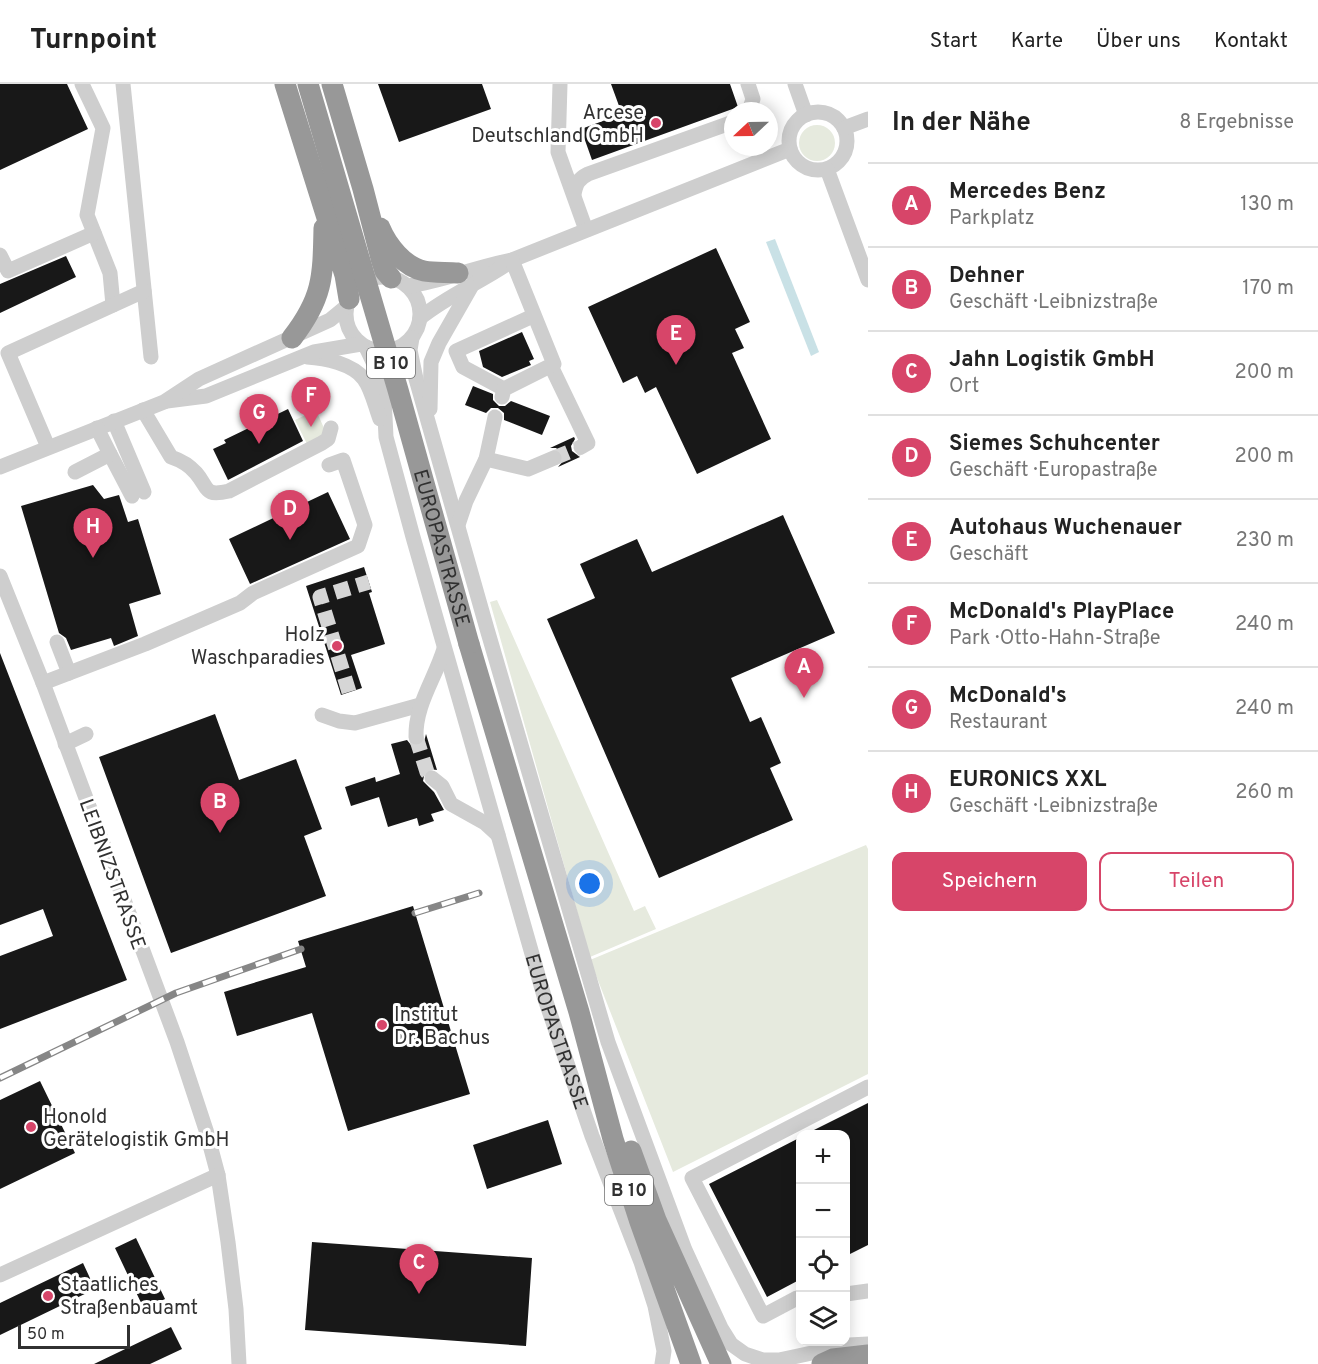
<!DOCTYPE html>
<html lang="de">
<meta charset="utf-8">
<style>
body{margin:0;font-family:Overpass,sans-serif;background:#f2f2f2;color:#222}
.controls{position:absolute;right:18px;bottom:18px;display:grid;overflow:hidden;border-radius:12px;box-shadow:0 3px 15px #0003}
.controls button{width:54px;height:54px;display:grid;place-items:center;padding:0;border:0;border-bottom:2px solid #e0e0e0;background:#fff;color:#222;font:30px sans-serif}
.compass{position:absolute;left:724px;top:18px;width:54px;height:54px;border-radius:50%;background:#fff;box-shadow:0 3px 15px #0003;rotate:248deg}
.scale{position:absolute;left:18px;bottom:15px;width:112px;box-sizing:border-box;padding-left:6px;border:3px solid #313131;border-top:0;font-size:16px;line-height:21px;white-space:nowrap;color:#313131;-webkit-text-stroke:4px #fff;paint-order:stroke}
.you{position:absolute;left:590px;top:800px;width:21px;height:21px;margin:-15px;border:4px solid #fff;border-radius:50%;background:#1a73e8;box-shadow:0 0 0 9px #1a73e833}
.badge{display:grid;place-items:center;width:39px;height:39px;border-radius:50%;background:#d74569;color:#fff;font-size:20px;font-weight:700}
.pin{position:absolute;translate:-50% -50px;filter:drop-shadow(0 2px 3px #0008)}
.pin::after{content:'';position:absolute;top:32px;width:21px;height:18px;background:inherit;clip-path:polygon(0 0,100% 0,50% 100%)}
.list{margin:0;padding:0;list-style:none}
h2{display:flex;justify-content:space-between;align-items:center;height:78px;margin:0;padding:0 24px;font-size:26px}
h2 small{font-size:20px;font-weight:400;color:#767676}
.list li{display:grid;grid-template-columns:39px 1fr auto;gap:18px;align-items:center;box-sizing:border-box;height:84px;padding:0 24px;border-top:2px solid #e0e0e0}
.list b{display:block;font-size:22px;white-space:nowrap}
.list p{margin:0;font-size:20px;white-space:nowrap;color:#767676}
.list em{font-size:20px;font-style:normal;color:#767676}
.actions{display:flex;gap:12px;padding:18px 24px}
.actions a{flex:1;padding:14px 0;border:2px solid #d74569;border-radius:12px;text-align:center;font-size:21px;color:#d74569}
.actions .main{background:#d74569;color:#fff}
.icon{flex:none;width:33px;height:33px;fill:none;stroke:currentColor;stroke-width:2;stroke-linecap:round;stroke-linejoin:round}
.map{position:relative;flex:none;width:868px;height:1280px;overflow:hidden}
header{display:flex;align-items:center;gap:36px;box-sizing:border-box;height:84px;padding:0 30px;background:#fff;border-bottom:2px solid #e0e0e0}
header strong{font-size:28px}
nav{display:flex;gap:33px;margin-inline-start:auto;font-size:21px}
main{display:flex}
aside{flex:1;background:#fff}
.map>svg:first-child{display:block}
</style>
<header>
<strong>Turnpoint</strong>
<nav><a>Start</a><a>Karte</a><a>Über uns</a><a>Kontakt</a></nav>
</header>
<main>
<div class="map">
<svg width="868" height="1280" viewBox="0 0 868 1280">
<rect width="100%" height="100%" fill="#fff"/>
<!-- green -->
<path fill="#e6eade" d="M799 59a18 18 0 1 1 36 0a18 18 0 1 1-36 0Z
M316,326L327,351L307,360L295,336Z
M497,516L634,827L645,822L656,845L590,873L490,518Z
M866,761L868,765V990L673,1088L590,876Z"/>
<!-- water -->
<path fill="#c9e1e6" d="M775,155L819,268L811,272L766,158Z"/>
<!-- building -->
<path fill="#181818" d="M0,0H67L88,45L0,86Z
M378,0H482L491,25L399,58Z
M611,0H730L738,23L592,76L581,45L622,30Z
M716,164L750,238L735,245L744,264L732,269L771,355L697,390L656,303L645,309L637,292L623,299L588,223Z
M66,172L76,193L0,229V200Z
M522,248L534,275L529,277L531,281L502,293L483,283L479,267Z
M473,302L493,310V316L499,322H505L511,317L550,332L542,351L504,336V329L498,324H491L486,329L465,321Z
M288,325L303,357L228,396L213,365L226,359L224,356Z
M574,353L575,355L571,362L572,367L580,373L558,383L564,376L563,370L556,364H550Z
M93,401L104,415L119,411L128,438L138,435L161,510L129,520L138,552L114,562L111,554L71,566L66,554L59,549L21,422Z
M328,408L350,455L250,500L229,455Z
M783,431L835,549L731,594L750,638L761,633L781,679L770,684L793,736L659,794L547,535L595,514L580,480L637,455L652,488Z
M364,483L372,508L369,509L385,560L351,571L362,604L341,611L306,502Z
M0,569L127,896L0,945V872L53,852L43,825L0,841Z
M215,630L239,696L296,675L322,745L304,752L326,812L171,869L99,673Z
M426,650L437,686L429,685L425,687L423,697L434,708L444,726L431,730L434,737L419,742L417,734L388,743L379,713L351,722L345,703L375,693L376,698L400,690L391,660L407,656L411,661L420,662L424,658Z
M413,822L470,1010L348,1047L312,929L237,952L224,908L306,883L298,857Z
M40,997L75,1069L0,1105V1016Z
M868,1019V1161L846,1172V1050H806Z
M548,1036L562,1080L487,1105L473,1061Z
M801,1053V1195L767,1213L709,1100Z
M136,1154L165,1215L144,1225L115,1164Z
M312,1158L532,1174L526,1262L305,1246Z
M83,1179L95,1205L0,1251V1219Z
M171,1243L182,1265L150,1280H94Z"/>
<g fill="none" stroke-linecap="round" stroke-linejoin="round">
<!-- minor-tunnel -->
<path stroke="#d6d6d6" stroke-width="15" stroke-dasharray="15 8" stroke-linecap="butt" d="M554,374L581,363
M349,608L320,513L369,498
M416,653L427,688L432,694"/>
<!-- minor -->
<g stroke="#cecece" stroke-width="15">
<path d="M82,0L103,44L87,131L110,189L113,221"/>
<path d="M123,0L151,273"/>
<path d="M560,0L558,68L586,146"/>
<path d="M748,0L753,15L749,27"/>
<path d="M795,0L806,31"/>
<circle cx="818" cy="57" r="29"/>
<path d="M844,44L868,35"/>
<path d="M827,85L868,196"/>
<path d="M574,110C576,100 578,95 588,90L733,38"/>
<path d="M0,171L8,187L94,149"/>
<circle cx="383" cy="230" r="37"/>
<path d="M408,202C443,197 476,183 512,176L790,65"/>
<path d="M420,234C447,212 479,199 507,180"/>
<path d="M412,254L410,266L416,295L487,545L608,958L685,1166L721,1244L731,1260L745,1270L763,1276H779L849,1261L868,1260"/>
<path id="s1" d="M366,263L374,280L384,312L386,353L413,453L544,912L592,1052L641,1178L655,1222L664,1267L662,1280"/>
<path d="M307,273C325,274 353,280 364,295C372,306 375,322 380,335"/>
<path d="M551,282L588,359L581,363"/>
<path d="M504,305L463,283L456,267L533,232"/>
<path d="M502,313L504,305L554,280L512,176"/>
<path d="M167,317L206,312L314,268L361,260"/>
<path d="M430,325L431,278L439,259L471,203"/>
<path d="M143,326L171,373C180,376 190,382 196,389C209,404 203,413 229,407L322,359L328,355L331,344"/>
<path d="M114,337L144,408"/>
<path d="M48,363L8,269L144,207"/>
<path d="M110,370L132,412"/>
<path d="M486,375L528,385L554,374"/>
<path d="M0,383L164,318L199,295L330,236L347,222"/>
<path d="M75,388L110,370L97,344"/>
<path d="M458,441L466,417L486,375L495,333"/>
<path d="M0,492L43,599L177,958L206,1046L218,1091L228,1158L236,1225L239,1280"/>
<path d="M57,558L69,589"/>
<path d="M43,599L145,560L240,519L253,509L358,462L365,441L343,376L329,381"/>
<path d="M322,631L339,637L355,639L420,621"/>
<path d="M416,653C415,621 435,595 444,565"/>
<path d="M65,660L86,650"/>
<path d="M432,694L442,702L451,720L485,739L498,751"/>
<path d="M0,1191L218,1091"/>
<path d="M846,1210L868,1207"/>
<path d="M800,1216L797,1214L763,1232L692,1094L868,1003"/>
</g>
<!-- highway -->
<path stroke="#989898" stroke-width="21" d="M285,0L345,191L349,215
M332,0L363,105L382,178L385,187L391,194
M380,144C387,161 404,183 424,187C434,189 447,188 458,189
M292,254C323,214 323,193 324,144
M469,560L579,928L613,1055L640,1138L691,1280
M631,1067L656,1136L721,1280
M822,1280L833,1275L868,1271"/>
<!-- rail casing -->
<g stroke="#868686" stroke-width="7">
<path id="rail" d="M415,829L479,809
M0,994L176,909L301,865"/>
</g>
<!-- rail -->
<use href="#rail" stroke="#fff" stroke-width="4.5" stroke-dasharray="14" stroke-linecap="butt"/>
<!-- highway-bridge -->
<path stroke="#989898" stroke-width="21" id="s2" d="M308,0L398,306L469,560"/>
</g>
<!-- markers -->
<g fill="#d74569" stroke="#fff" stroke-width="2">
<circle cx="656" cy="39" r="6"/>
<circle cx="337" cy="562" r="6"/>
<circle cx="382" cy="941" r="6"/>
<circle cx="31" cy="1043" r="6"/>
<circle cx="48" cy="1212" r="6"/>
</g>
<g text-anchor="middle" stroke-width="6" stroke-linejoin="round" paint-order="stroke">
<!-- shield labels -->
<g fill="#fff" stroke="#6f6f6f" stroke-width="1.5">
<rect x="367" y="264" width="48" height="30" rx="4.5"/>
<rect x="605" y="1091" width="48" height="30" rx="4.5"/>
</g>
<g font-size="18" font-weight="bold" fill="#313131">
<text x="391" y="285">B 10</text>
<text x="629" y="1112">B 10</text>
</g>
<!-- poi labels -->
<g font-size="20" fill="#313131" stroke="#fff" text-anchor="start">
<text x="644" y="35" text-anchor="end">Arcese<tspan x="644" dy="23">Deutschland GmbH</tspan></text>
<text x="325" y="557" text-anchor="end">Holz<tspan x="325" dy="23">Waschparadies</tspan></text>
<text x="394" y="937">Institut<tspan x="394" dy="23">Dr. Bachus</tspan></text>
<text x="43" y="1039">Honold<tspan x="43" dy="23">Gerätelogistik GmbH</tspan></text>
<text x="60" y="1207">Staatliches<tspan x="60" dy="23">Straßenbauamt</tspan></text>
</g>
<!-- street labels -->
<g font-size="20" fill="#313131" stroke="#fff">
<text dy="7" stroke="none"><textPath href="#s2" startOffset="483">EUROPASTRASSE</textPath></text>
<text transform="translate(113 790) rotate(70)" y="7">LEIBNIZSTRASSE</text>
<text dy="7" stroke="none"><textPath href="#s1" startOffset="712">EUROPASTRASSE</textPath></text>
</g>
</g>
</svg>
<div class="controls">
<button>+</button>
<button>−</button>
<button><svg class="icon" aria-label="locate" viewBox="0 0 24 24"><circle cx="12" cy="12" r="6"/><path d="M12 2v4M12 18v4M2 12h4M18 12h4"/></svg></button>
<button><svg class="icon" aria-label="layers" viewBox="0 0 24 24"><path d="M12 4l9 5-9 5-9-5zM3 14l9 5 9-5"/></svg></button>
</div>
<svg class="compass" viewBox="-18 -18 36 36"><path d="M0-13l5 13h-10z" fill="#e53935"/><path d="M0 13l5-13h-10z" fill="#767676"/></svg>
<div class="scale">50 m</div>
<div class="you"></div>
<div class="pin badge" style="left:804px;top:614px">A</div>
<div class="pin badge" style="left:220px;top:749px">B</div>
<div class="pin badge" style="left:419px;top:1210px">C</div>
<div class="pin badge" style="left:290px;top:456px">D</div>
<div class="pin badge" style="left:676px;top:281px">E</div>
<div class="pin badge" style="left:311px;top:343px">F</div>
<div class="pin badge" style="left:259px;top:360px">G</div>
<div class="pin badge" style="left:93px;top:474px">H</div>
</div>
<aside>
<h2>In der Nähe<small>8 Ergebnisse</small></h2>
<ul class="list">
<li><span class="badge">A</span><div><b>Mercedes Benz</b><p>Parkplatz</p></div><em>130 m</em></li>
<li><span class="badge">B</span><div><b>Dehner</b><p>Geschäft · Leibnizstraße</p></div><em>170 m</em></li>
<li><span class="badge">C</span><div><b>Jahn Logistik GmbH</b><p>Ort</p></div><em>200 m</em></li>
<li><span class="badge">D</span><div><b>Siemes Schuhcenter</b><p>Geschäft · Europastraße</p></div><em>200 m</em></li>
<li><span class="badge">E</span><div><b>Autohaus Wuchenauer</b><p>Geschäft</p></div><em>230 m</em></li>
<li><span class="badge">F</span><div><b>McDonald's PlayPlace</b><p>Park · Otto-Hahn-Straße</p></div><em>240 m</em></li>
<li><span class="badge">G</span><div><b>McDonald's</b><p>Restaurant</p></div><em>240 m</em></li>
<li><span class="badge">H</span><div><b>EURONICS XXL</b><p>Geschäft · Leibnizstraße</p></div><em>260 m</em></li>
</ul>
<div class="actions"><a class="main">Speichern</a><a>Teilen</a></div>
</aside>
</main>
